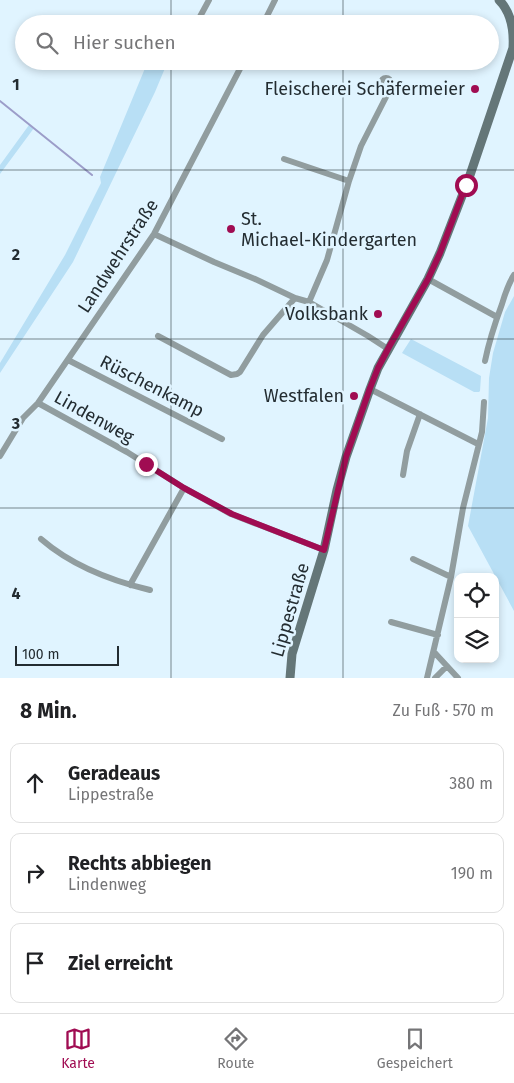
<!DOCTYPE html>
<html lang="de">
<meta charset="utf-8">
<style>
body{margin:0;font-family:"Fira Sans",sans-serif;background:#f2f2f2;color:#202124}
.controls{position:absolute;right:15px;bottom:15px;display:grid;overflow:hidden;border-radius:10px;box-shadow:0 2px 8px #0003}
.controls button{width:45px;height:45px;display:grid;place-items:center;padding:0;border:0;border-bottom:1px solid #e0e0e0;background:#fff;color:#202124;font:25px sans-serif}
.scale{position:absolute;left:15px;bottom:12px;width:104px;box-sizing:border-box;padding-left:5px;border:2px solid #232c31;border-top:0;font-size:14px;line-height:18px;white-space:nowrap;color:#232c31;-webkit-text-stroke:4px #e0f4ff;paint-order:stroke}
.stop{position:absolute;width:15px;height:15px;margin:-11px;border:4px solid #a00c52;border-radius:50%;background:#fff}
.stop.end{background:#a00c52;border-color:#fff;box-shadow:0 1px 5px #0008}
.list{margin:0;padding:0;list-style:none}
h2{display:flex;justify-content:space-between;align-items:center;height:65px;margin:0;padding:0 20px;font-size:21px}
h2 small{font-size:16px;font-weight:400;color:#757577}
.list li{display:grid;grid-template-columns:32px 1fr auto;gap:15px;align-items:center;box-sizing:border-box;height:80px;margin:0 10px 10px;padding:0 10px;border:1px solid #e0e0e0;border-radius:10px}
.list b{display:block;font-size:19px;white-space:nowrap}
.list p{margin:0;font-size:16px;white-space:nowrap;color:#757577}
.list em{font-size:16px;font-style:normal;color:#757577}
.icon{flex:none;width:28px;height:28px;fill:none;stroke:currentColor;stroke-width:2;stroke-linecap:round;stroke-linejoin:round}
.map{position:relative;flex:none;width:514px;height:678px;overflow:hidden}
.search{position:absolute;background:#fff;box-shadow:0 2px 8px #0003;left:15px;right:15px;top:15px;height:55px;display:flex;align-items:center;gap:12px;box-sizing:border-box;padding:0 18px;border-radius:28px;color:#757577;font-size:19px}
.sheet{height:335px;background:#fff}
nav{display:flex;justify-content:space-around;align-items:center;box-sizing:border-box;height:70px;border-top:1px solid #e0e0e0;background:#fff;font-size:14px;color:#757577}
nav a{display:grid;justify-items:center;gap:2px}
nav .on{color:#a00c52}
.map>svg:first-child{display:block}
</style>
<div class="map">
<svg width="514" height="678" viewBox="0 0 514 678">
<rect width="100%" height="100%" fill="#e0f4ff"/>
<!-- green -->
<path fill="#b8dff5" d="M148,61H168L155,92L73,262L0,373V363L65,255L101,183L100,177Z
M29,125L34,128L0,174V165Z
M514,296V611L468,526L488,418L489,378L493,353L505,312Z
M411,339L481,376L480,391L479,392H474L402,353Z"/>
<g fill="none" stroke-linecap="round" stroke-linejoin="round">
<!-- stream -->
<path stroke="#9c9dc9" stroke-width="2" d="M0,101L92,175"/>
<!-- street -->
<path stroke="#919d9f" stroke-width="6" d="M196,24L209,0
M263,24L275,0
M381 83a5 5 0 1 1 10 0a5 5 0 1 1-10 0Z
M284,159L349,181
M154,234L214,262L255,279L295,298L309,302L368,336L388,349
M428,279L497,317
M309,302L327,260L349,181L361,146L386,97L387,88
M158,336L231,375L237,374L240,372L263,335L295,298
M68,360L222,439
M485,361C489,341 495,323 502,304C505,294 508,284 514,275
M370,389L478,444
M38,403L127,452L184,488L231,514L324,550
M0,456L23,418L38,403L154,234L244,61
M403,475L407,451L420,414
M41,539C71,565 112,581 150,590
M413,559L451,577
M130,585L184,488
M391,622L438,635
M434,652L458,678
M427,678L451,577L463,508L482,432L484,402
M435,678L447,666"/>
<!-- secondary -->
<path stroke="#647678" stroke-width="9" d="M290,678L292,654L324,550L337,490L346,457L370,389L378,368L428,279L440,253L469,178L513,48C514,31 512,13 499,0"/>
</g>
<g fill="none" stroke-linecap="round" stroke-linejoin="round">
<!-- route -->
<path stroke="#a00c52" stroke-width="6" d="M146,464L184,488L232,514L324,550L338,490L346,457L370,388L378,368L389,347L428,279L440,253L466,185"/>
</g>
<!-- grid -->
<path fill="none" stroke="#232c31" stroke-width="1" stroke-opacity="0.55" d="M171,0V24M343,0V24M171,61V678M343,61V678M0,170H514M0,339H514M0,508H514"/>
<!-- markers -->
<g fill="#a00c52" stroke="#e0f4ff" stroke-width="2">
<circle cx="475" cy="89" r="5"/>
<circle cx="231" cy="229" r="5"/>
<circle cx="378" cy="314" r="5"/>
<circle cx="354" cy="396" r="5"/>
</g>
<g text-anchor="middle" stroke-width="5" stroke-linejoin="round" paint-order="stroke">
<!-- poi labels -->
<g font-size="18" fill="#232c31" stroke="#e0f4ff" text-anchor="end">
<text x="465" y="95">Fleischerei Schäfermeier</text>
<text x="241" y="225" text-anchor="start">St.<tspan x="241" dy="21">Michael-Kindergarten</tspan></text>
<text x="368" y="320">Volksbank</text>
<text x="344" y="402">Westfalen</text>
</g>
<!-- street labels -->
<g font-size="18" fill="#232c31" stroke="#e0f4ff">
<text transform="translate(118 256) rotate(-57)" y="6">Landwehrstraße</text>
<text transform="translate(152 386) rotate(27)" y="6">Rüschenkamp</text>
<text transform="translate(94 417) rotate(29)" y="6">Lindenweg</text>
<text transform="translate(290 610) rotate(-74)" y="6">Lippestraße</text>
</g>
</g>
<g font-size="16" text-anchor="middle" font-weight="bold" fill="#232c31" stroke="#e0f4ff" stroke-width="5" stroke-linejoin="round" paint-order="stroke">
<text x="16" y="90">1</text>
<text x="16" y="260">2</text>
<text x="16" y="429">3</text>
<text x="16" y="599">4</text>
</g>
</svg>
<div class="controls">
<button><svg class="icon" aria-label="locate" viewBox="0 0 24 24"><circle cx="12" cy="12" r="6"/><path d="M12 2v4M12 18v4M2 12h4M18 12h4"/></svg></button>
<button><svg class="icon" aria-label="layers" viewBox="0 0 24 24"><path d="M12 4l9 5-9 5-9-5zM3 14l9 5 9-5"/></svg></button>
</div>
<div class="scale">100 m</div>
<div class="stop" style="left:466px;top:185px"></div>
<div class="stop end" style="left:146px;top:464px"></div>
<div class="search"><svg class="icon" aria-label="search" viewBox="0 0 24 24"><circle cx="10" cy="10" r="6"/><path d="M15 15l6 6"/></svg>Hier suchen</div>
</div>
<section class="sheet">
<h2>8 Min.<small>Zu Fuß · 570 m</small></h2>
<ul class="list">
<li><svg class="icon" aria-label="ahead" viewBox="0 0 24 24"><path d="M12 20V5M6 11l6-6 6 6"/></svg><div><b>Geradeaus</b><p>Lippestraße</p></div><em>380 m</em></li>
<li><svg class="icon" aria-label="right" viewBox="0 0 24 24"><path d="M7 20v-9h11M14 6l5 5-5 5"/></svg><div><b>Rechts abbiegen</b><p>Lindenweg</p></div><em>190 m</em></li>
<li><svg class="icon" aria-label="arrive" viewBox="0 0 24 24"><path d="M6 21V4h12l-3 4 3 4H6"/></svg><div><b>Ziel erreicht</b></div></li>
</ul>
</section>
<nav>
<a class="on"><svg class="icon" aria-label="map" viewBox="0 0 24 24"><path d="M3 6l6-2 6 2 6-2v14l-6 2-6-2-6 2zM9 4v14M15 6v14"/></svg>Karte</a>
<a><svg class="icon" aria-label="directions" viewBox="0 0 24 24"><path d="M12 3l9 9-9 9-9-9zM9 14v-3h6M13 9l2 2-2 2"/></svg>Route</a>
<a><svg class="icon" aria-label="saved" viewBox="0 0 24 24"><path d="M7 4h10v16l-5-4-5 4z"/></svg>Gespeichert</a>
</nav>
